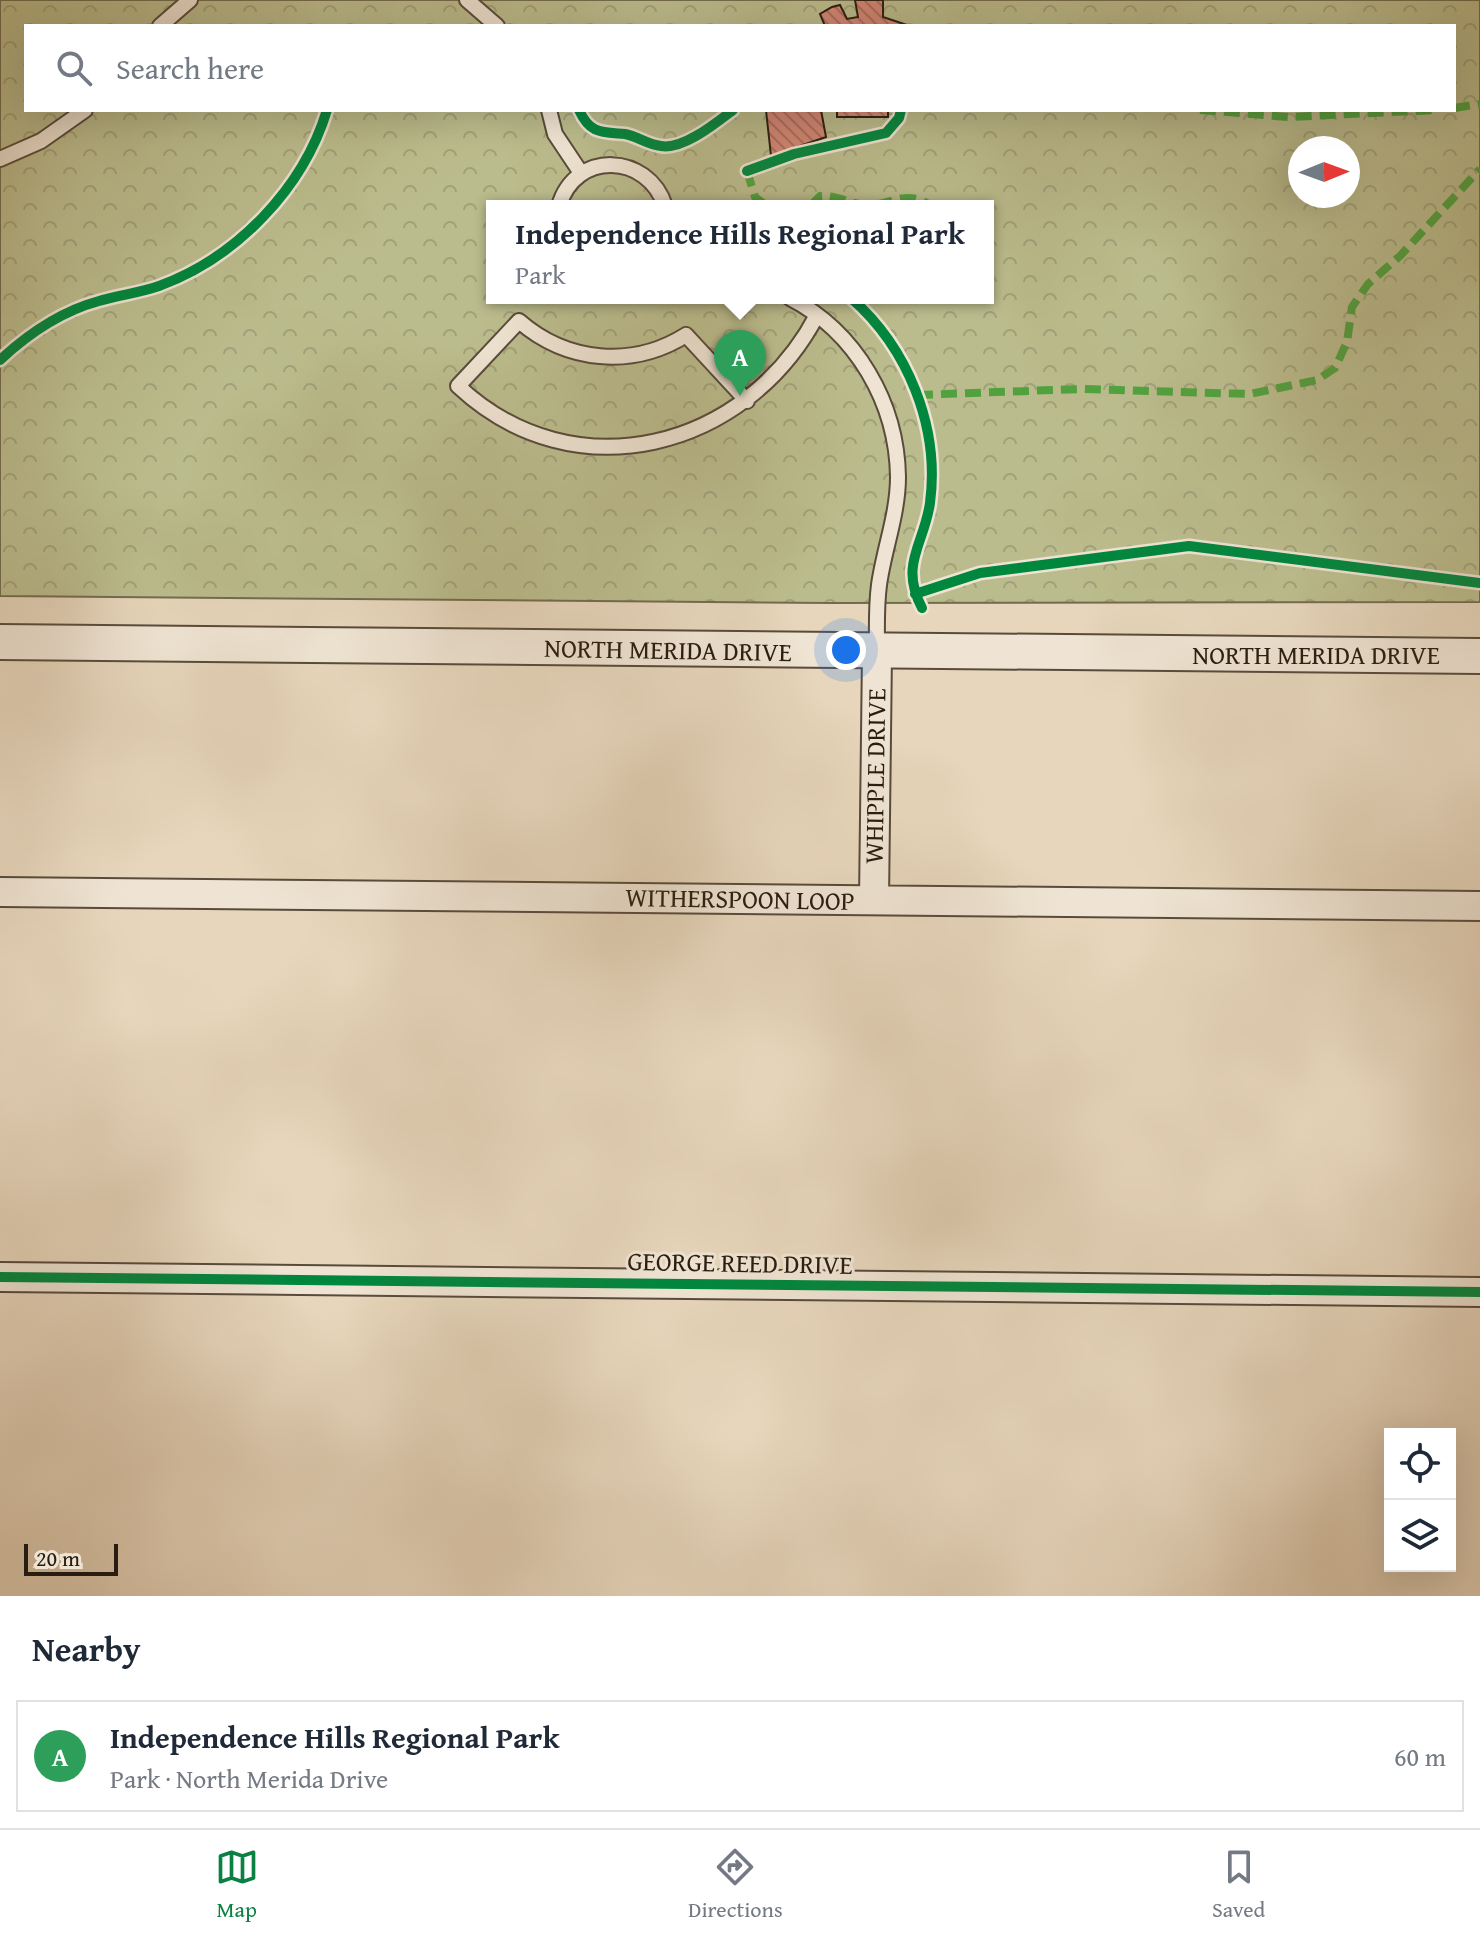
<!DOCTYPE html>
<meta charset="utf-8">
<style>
body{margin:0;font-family:"Gentium Book Plus",serif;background:#f6f6f7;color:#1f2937}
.controls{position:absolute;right:24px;bottom:24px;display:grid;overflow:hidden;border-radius:0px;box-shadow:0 8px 32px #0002}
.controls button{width:72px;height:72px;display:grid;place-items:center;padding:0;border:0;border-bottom:2px solid #e0e1e3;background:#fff;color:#1f2937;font:40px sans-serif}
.compass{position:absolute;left:1288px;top:136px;width:72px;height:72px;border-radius:50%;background:#fff;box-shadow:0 8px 32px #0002;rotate:89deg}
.scale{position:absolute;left:24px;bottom:20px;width:94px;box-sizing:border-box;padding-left:8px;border:4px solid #281d10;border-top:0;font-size:22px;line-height:28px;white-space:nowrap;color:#281d10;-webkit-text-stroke:6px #efe4d3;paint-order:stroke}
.you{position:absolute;left:846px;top:650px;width:28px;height:28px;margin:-20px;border:6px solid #fff;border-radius:50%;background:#1a73e8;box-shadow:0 0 0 12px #1a73e833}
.badge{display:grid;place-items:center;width:52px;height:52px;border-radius:50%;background:#0b8043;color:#fff;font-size:26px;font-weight:700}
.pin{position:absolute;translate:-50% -66px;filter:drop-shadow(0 2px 4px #0008)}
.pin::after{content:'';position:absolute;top:42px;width:28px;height:24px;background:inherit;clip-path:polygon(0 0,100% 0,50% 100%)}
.popup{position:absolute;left:486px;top:200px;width:508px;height:104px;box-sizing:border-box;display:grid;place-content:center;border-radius:0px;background:#fff;filter:drop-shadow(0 2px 6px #0005);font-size:26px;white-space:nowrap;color:#747a83}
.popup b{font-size:30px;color:#1f2937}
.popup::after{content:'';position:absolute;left:50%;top:100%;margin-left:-16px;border:16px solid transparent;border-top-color:#fff}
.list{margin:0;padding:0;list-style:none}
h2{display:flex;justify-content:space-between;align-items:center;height:104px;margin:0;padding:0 32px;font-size:34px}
h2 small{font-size:26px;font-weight:400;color:#747a83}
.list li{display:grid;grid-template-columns:52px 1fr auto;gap:24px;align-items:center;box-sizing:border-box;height:112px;margin:0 16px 16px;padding:0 16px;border:2px solid #e0e1e3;border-radius:0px}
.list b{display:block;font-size:30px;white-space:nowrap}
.list p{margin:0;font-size:26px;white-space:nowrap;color:#747a83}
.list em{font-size:26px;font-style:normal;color:#747a83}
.icon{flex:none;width:44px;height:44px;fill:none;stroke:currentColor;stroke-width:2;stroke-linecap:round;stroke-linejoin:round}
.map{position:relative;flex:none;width:1480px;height:1596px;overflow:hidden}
.search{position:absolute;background:#fff;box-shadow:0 8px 32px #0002;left:24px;right:24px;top:24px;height:88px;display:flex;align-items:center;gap:20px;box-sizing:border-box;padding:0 28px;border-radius:0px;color:#747a83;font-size:30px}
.sheet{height:232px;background:#fff}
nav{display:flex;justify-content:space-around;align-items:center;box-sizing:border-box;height:112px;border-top:2px solid #e0e1e3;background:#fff;font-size:22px;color:#747a83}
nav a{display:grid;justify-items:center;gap:4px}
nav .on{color:#0b8043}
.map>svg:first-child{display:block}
</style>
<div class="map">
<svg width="1480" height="1596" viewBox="0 0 1480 1596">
<defs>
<pattern id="forest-crowns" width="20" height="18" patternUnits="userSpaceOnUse" patternTransform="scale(2)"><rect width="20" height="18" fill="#bbbc8d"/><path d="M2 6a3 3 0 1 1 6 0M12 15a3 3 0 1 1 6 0" fill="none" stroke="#a1a179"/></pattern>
<pattern id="building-back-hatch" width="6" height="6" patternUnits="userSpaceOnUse" patternTransform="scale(2)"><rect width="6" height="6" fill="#d38675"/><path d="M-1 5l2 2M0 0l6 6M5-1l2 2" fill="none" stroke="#ab6d5f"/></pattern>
</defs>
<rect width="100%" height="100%" fill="#e7d6bc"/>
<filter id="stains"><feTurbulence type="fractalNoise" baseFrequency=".0025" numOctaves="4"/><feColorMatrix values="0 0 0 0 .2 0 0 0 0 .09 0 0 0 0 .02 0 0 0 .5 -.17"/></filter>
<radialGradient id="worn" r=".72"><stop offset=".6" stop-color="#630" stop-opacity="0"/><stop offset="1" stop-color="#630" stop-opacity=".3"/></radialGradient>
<!-- forest -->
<path fill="url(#forest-crowns)" stroke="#726c4e" stroke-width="2" fill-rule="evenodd" d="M0,0H1480V602L829,603L0,596ZM26,26H1454V110H26ZM1300,148H1348V196H1300ZM492,206H988V298H492Z"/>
<!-- building -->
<path fill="url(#building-back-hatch)" stroke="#281d10" stroke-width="2" d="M855,0H883V17L910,26H825L820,14L832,7L840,5L847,19L858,17Z
M766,110H821L826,137L771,156Z
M837,110H888V117H837Z"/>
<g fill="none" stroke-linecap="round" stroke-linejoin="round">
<!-- service casing -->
<g stroke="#584b3b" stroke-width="18">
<path id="service" d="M467,0L497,26
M160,26L190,0
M549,110L555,134L581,173
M0,159L41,141L85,110
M559,206C575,150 648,153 665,206
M790,298C856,332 897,403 898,477C898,514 884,549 879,585C876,607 877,630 877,652
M747,401L686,335C632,369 566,362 519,321L458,386C574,495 747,449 817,315"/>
</g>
<!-- minor casing -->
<g stroke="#584b3b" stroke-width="32">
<path id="minor" d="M0,892L1480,906
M874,900L877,653
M0,1277L1480,1292"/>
</g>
<!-- tertiary casing -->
<g stroke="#584b3b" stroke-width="38">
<path id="tertiary" d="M0,642L1480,656"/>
</g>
<!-- service -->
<use href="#service" stroke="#efe4d3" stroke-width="14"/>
<!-- minor -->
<use href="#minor" stroke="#efe4d3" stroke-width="28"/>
<!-- tertiary -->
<use href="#tertiary" stroke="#efe4d3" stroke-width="34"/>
<!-- quiet -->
<path stroke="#51a23f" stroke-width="8" stroke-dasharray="16 8" stroke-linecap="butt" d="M1454,108L1480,104
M1200,110L1289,117L1435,110
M747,171L755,197L767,206
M810,206L820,196C837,195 848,203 864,205C886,208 906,187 931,206
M917,395L1081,389L1250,394L1317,380L1335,368L1347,342L1352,307L1368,284L1400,256L1480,169"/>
<!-- cycleway casing -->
<g stroke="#efe4d3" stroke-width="15">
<path id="cycleway" d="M579,110C590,134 601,132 625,134C637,136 648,145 661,146C683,150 716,123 733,110
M747,171L794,154L886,133L899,118L901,110
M851,298C908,348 940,427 930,503C924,545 899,564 922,608
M0,360C28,334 62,311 99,301C119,295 139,293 159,286C236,258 303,189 327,110
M915,594L980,573L1189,546L1480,583
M0,1277L1480,1292"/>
</g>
<!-- cycleway -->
<use href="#cycleway" stroke="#00873e" stroke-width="10"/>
</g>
<g text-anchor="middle" stroke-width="6" stroke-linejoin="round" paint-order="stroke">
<!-- street labels -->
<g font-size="26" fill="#281d10" stroke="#efe4d3">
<text transform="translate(668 650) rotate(1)" y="9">NORTH MERIDA DRIVE</text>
<text x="1316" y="664">NORTH MERIDA DRIVE</text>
<text transform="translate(875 776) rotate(-89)" y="9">WHIPPLE DRIVE</text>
<text transform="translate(740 899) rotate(1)" y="9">WITHERSPOON LOOP</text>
<text transform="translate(740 1263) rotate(1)" y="9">GEORGE REED DRIVE</text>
</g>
</g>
<rect width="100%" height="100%" filter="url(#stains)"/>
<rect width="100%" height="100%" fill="url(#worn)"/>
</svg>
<div class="controls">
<button><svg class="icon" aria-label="locate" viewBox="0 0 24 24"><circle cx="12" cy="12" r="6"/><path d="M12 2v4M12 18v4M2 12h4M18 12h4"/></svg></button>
<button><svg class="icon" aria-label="layers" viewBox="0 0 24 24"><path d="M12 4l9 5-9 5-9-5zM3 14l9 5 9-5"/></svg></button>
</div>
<svg class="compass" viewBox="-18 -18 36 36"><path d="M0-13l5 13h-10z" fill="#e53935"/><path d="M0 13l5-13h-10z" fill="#747a83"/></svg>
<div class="scale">20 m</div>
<div class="you"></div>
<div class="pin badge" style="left:740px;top:396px;background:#2e9e5b">A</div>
<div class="popup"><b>Independence Hills Regional Park</b>Park</div>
<div class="search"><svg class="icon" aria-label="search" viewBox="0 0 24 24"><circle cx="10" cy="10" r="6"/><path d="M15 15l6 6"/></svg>Search here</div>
</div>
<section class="sheet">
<h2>Nearby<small></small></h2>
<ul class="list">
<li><span class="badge" style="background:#2e9e5b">A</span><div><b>Independence Hills Regional Park</b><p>Park · North Merida Drive</p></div><em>60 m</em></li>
</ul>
</section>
<nav>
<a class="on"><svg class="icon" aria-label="map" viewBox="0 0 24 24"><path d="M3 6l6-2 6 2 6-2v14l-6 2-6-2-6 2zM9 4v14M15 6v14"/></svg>Map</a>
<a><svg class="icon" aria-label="directions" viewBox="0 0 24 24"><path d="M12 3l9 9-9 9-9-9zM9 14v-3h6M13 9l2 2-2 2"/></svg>Directions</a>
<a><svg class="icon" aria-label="saved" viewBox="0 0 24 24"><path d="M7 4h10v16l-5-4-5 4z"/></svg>Saved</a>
</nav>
